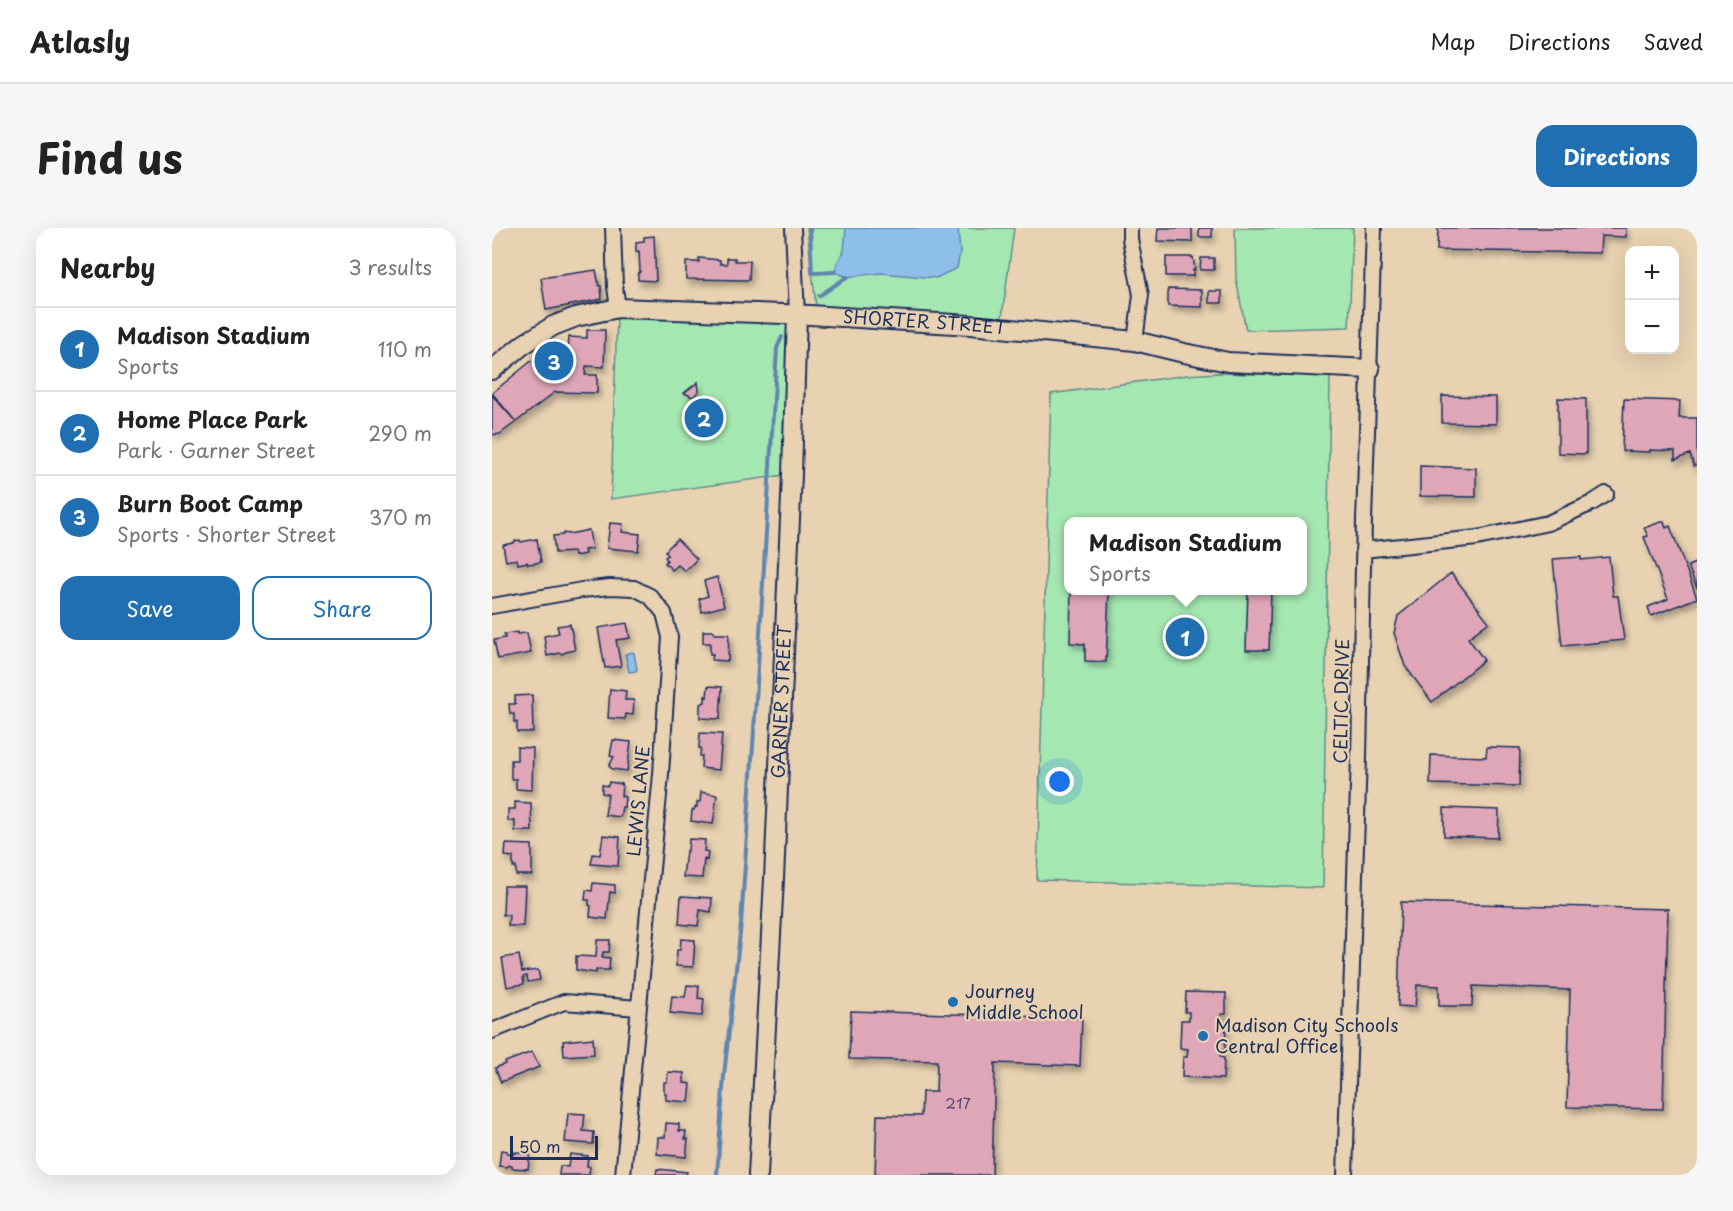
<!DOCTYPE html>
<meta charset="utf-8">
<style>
body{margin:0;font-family:"Playpen Sans",sans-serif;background:#f6f6f6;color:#222}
.controls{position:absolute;right:18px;top:18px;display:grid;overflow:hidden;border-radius:12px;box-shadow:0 6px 24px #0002}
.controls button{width:54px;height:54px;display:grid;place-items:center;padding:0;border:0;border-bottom:2px solid #e0e0e0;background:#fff;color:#222;font:30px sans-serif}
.scale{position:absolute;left:18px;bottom:15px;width:88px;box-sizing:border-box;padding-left:6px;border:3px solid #1b2f5e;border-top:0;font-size:16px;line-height:21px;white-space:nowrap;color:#1b2f5e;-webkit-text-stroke:4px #e8d2b1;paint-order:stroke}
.you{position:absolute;left:568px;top:554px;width:21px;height:21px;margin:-15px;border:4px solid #fff;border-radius:50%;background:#1a73e8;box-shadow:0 0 0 9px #1a73e833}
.badge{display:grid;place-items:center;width:39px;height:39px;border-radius:50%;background:#1f6fb2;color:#fff;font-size:20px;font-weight:700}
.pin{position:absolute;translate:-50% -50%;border:3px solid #fff;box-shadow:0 2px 6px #0006}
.popup{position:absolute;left:572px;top:289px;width:243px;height:78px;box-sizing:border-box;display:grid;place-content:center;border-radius:12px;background:#fff;filter:drop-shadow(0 2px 4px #0005);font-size:20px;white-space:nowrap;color:#767676}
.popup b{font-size:22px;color:#222}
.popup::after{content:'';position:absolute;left:50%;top:100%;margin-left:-12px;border:12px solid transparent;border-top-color:#fff}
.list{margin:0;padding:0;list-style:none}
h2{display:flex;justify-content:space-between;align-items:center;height:78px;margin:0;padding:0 24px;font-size:26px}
h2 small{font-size:20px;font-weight:400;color:#767676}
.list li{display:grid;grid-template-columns:39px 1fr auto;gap:18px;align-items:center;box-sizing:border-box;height:84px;padding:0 24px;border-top:2px solid #e0e0e0}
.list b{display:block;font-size:22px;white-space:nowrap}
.list p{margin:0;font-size:20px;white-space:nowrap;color:#767676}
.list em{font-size:20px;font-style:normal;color:#767676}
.actions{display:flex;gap:12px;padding:18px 24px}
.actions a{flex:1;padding:14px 0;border:2px solid #1f6fb2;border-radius:18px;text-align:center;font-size:21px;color:#1f6fb2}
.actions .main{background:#1f6fb2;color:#fff}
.map{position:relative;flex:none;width:1205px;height:947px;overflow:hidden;border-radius:18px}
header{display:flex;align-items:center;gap:36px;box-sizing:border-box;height:84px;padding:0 30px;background:#fff;border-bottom:2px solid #e0e0e0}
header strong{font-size:28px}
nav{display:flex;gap:33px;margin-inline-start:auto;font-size:21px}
.intro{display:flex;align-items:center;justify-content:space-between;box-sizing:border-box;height:144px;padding:0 36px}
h1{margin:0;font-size:42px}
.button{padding:15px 27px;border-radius:18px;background:#1f6fb2;color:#fff;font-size:21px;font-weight:700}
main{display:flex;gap:36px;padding:0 36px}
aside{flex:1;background:#fff;border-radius:18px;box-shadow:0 6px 24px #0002}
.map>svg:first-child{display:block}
</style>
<header>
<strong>Atlasly</strong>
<nav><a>Map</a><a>Directions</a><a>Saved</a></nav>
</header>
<div class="intro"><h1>Find us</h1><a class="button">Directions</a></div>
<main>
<aside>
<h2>Nearby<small>3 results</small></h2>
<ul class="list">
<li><span class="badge">1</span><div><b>Madison Stadium</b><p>Sports</p></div><em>110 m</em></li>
<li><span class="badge">2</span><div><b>Home Place Park</b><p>Park · Garner Street</p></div><em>290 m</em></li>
<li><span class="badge">3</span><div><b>Burn Boot Camp</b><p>Sports · Shorter Street</p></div><em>370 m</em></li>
</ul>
<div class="actions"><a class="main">Save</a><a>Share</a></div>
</aside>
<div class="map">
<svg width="1205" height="947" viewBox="0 0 1205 947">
<defs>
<filter id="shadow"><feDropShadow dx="3" dy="5" stdDeviation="3" flood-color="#0004"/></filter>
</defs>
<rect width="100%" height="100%" fill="#e8d2b1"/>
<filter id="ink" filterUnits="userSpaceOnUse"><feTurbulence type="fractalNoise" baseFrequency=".0167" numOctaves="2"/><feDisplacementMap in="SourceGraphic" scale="12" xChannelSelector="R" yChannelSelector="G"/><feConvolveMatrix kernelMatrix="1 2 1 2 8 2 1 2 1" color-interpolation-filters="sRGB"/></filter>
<g filter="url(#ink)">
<!-- green -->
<path fill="#a5e7b1" stroke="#608b88" stroke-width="1.5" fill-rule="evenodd" d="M315,0H522L510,89L324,78Z
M743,0H861L857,99L754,102L744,51Z
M125,88L296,91L300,246L119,271Z
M725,145L838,148L831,660L545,652L559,166L695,147ZM576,294H810V362H576Z"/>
<!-- water -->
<path fill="#8dbfe9" stroke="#5f85b1" stroke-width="1.5" d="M354,0H466L468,25L465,40L444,50L389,45L355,49L343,44L345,35L352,23Z
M140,424L142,425L145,441L144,443L137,444L133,426Z"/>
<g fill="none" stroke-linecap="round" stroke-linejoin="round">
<!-- stream -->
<path stroke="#5f85b1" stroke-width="4" d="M318,0L320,45L343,44
M327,68L355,49
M225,947L232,847L249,696L264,472L285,120L290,109"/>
</g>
<!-- building -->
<path fill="#dfa6b7" stroke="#1b2f5e" stroke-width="1.5" filter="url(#shadow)" d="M666,0H700V14L665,13Z
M707,0H720V9H707Z
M946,0H1134V9L1109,8L1108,25L945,22Z
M162,8L164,53L146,52V45L148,44L147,23L144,24V14L152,13V9Z
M674,29H701L703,42H701V48H674Z
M207,30L228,32V36H235V30H243V33H258L257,52L194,51V34H207Z
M709,30H722V42H708Z
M104,42L107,58H109L110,71L54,82L49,50Z
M676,61L710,62V79L676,78Z
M717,63H730V75H717Z
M95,102H113L112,139L94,138L93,147H105V165L63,164L24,194L0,165L48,126V123L76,124L77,109L95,110Z
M206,154L207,163L201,169L192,165Z
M0,167L24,194L8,206L0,207Z
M950,168L1004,169V196L950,195Z
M1066,170L1094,171V226L1066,225Z
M1132,171L1188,173L1187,190H1205V237L1202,238L1198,226L1183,232V223L1158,222V224L1130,223Z
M928,238L984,240V269L928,268Z
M1172,293L1174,300L1178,298L1205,370L1159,388L1156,379L1176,371L1152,309L1156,308L1152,300Z
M118,295L131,296L130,304L148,306L146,323L115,320Z
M97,302L100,321L92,322L93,326L83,328L82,324L63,325L61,308L71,307L72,305L77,306Z
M45,311L49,334L36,336L35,334L26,336L25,331L14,333L11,317L21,315L23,313L28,312L29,314Z
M185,311L205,331L193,343L186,337L180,342L173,335L175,332L173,329L176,327L173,323Z
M1089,329V332L1117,329L1121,368H1126L1132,412L1070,418L1061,331Z
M1205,334V360L1196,338Z
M959,345L997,394L976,410L992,432L940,474L913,438L902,405L906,388Z
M225,349L232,378L210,384L207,371L216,368L212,353Z
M579,362H617L614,434L593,433V416L578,415Z
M756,362H779L777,422H754Z
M135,395L138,410L124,412L129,438L113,440L106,400Z
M78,396L83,422L74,424L70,426L68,425L55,428L52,408L67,405L65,398Z
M211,403H222V406H237L236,433L220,432L221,426H218V415H211Z
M25,404V406L35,405L39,425L6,431L2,412L13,410L12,406Z
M216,458L230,459L228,491L208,490V476L213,474V468L215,469Z
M118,461L134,463L133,472H142L141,487L134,486L133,491L116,490Z
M40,467L41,504H25V494H22V486H18L17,476H23V468Z
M208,505L230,506L227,542L209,540L210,528H208L209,520H207Z
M121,512L139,514L135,543L120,541L117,538L122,529L118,528Z
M25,519L41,520L40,562L24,561V551H19V532H25Z
M995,519L1028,520L1027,558L938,556L939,527L994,529Z
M117,554L130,556L129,568L133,569L132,579H130L128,589L113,587L116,566L110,565V557L116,558Z
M209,564L225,567L221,596L199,593L200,582H202L203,579H205V574H208Z
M23,574L39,575L40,603H23V593H16V581H23Z
M952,580L1007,582L1006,610L952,608Z
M111,607L128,609L126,638L99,636L101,626L108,627Z
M197,611L213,612L212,623L216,624L215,632L212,631L210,650L191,649L194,623H196Z
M14,616L40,617V647H24V639H21V629L13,628Z
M101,655L123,657V665L118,664L115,691L98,689L99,678L97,677V672H93L94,662L100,663Z
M12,658H33L31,698H16L17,687H11Z
M189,668L220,670L219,684L208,682L206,698L187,696Z
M909,674L1176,681L1171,881L1075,879L1078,762L981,758L980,778H947V758L925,757L923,779L906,778Z
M189,711L203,712L201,739L184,738L185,722H188Z
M105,712H118L117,724H111L110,729L118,730L117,742H104V745L84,742V728L104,729Z
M27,727L30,744L46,742L48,752L36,754L35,748L31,749L32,756L15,759L10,730Z
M195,757L207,758L206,770L212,771L210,788L178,785L180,768L193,769Z
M694,764L734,765V786H729V795H734L733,822H728V829L732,830L731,851L690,849L691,829H695L696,821L688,820L689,792H697V784H693Z
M359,783L590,790L588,838L503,835L500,947H383L385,887L429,888L430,864H444L445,833L357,831Z
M101,810L102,826L72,828L71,813Z
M40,824L47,839L9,854L3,840L13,836V834Z
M176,844L192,845V855L199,856L197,874L174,872V865H172V854H175Z
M76,885L93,886L91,903L102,904L101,916L73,914Z
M174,895L187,896V903H194L193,911H196L194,929L165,926L166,909H173Z
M9,922L15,923V925L22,926V924L38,925L36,941L20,940V938L16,937L15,939L7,938Z
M78,926L96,928L95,938L98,939L97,947H67L68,938L76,939Z
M165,941L195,944L194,947H164Z"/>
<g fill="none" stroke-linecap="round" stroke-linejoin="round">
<!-- street casing -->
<g stroke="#1b2f5e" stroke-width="18">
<path id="street" d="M121,0L123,59L126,80
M301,0L305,87
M638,0V11L649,67L643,113
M871,322L985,310L1056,295L1100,275L1114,266
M0,378L90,362L118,359L142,360L158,368L172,385L178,409L169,546L131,947
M0,803L72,774L146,780
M853,947L867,529L872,292L882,0"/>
</g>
<!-- secondary casing -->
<g stroke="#1b2f5e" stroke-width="22">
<g id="secondary">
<path id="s1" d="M0,142L32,116L61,98L84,89L126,80L318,87L478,97L643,113L692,125L736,134L878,141"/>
<path id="s2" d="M266,947L282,651L300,246L305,87"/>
</g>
</g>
<!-- street -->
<use href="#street" stroke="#e8d2b1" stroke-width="14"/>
<!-- secondary -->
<use href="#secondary" stroke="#e8d2b1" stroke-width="18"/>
</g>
</g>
<!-- markers -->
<g fill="#1f6fb2" stroke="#e8d2b1" stroke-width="2">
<circle cx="461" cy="774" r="6"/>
<circle cx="711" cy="808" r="6"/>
</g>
<g text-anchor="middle" stroke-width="4.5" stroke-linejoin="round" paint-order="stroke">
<!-- number labels -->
<g font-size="15" fill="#4c4d74">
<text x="466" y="881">217</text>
</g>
<!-- street labels -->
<g font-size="18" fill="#1b2f5e" stroke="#e8d2b1">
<text dy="6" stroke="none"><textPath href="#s1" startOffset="450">SHORTER STREET</textPath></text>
<text transform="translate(850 473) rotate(-89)" y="6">CELTIC DRIVE</text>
<text dy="6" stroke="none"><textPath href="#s2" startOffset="474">GARNER STREET</textPath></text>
<text transform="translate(147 573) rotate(-85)" y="6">LEWIS LANE</text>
</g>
<!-- poi labels -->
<g font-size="18" fill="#1b2f5e" stroke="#e8d2b1" text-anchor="start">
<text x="473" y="770">Journey<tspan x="473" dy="21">Middle School</tspan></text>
<text x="723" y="804">Madison City Schools<tspan x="723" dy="21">Central Office</tspan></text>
</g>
</g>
</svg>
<div class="controls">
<button>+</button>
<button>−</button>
</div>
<div class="scale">50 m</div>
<div class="you"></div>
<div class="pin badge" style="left:693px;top:409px">1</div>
<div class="popup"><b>Madison Stadium</b>Sports</div>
<div class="pin badge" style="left:212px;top:190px">2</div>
<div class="pin badge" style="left:62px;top:133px">3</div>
</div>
</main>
